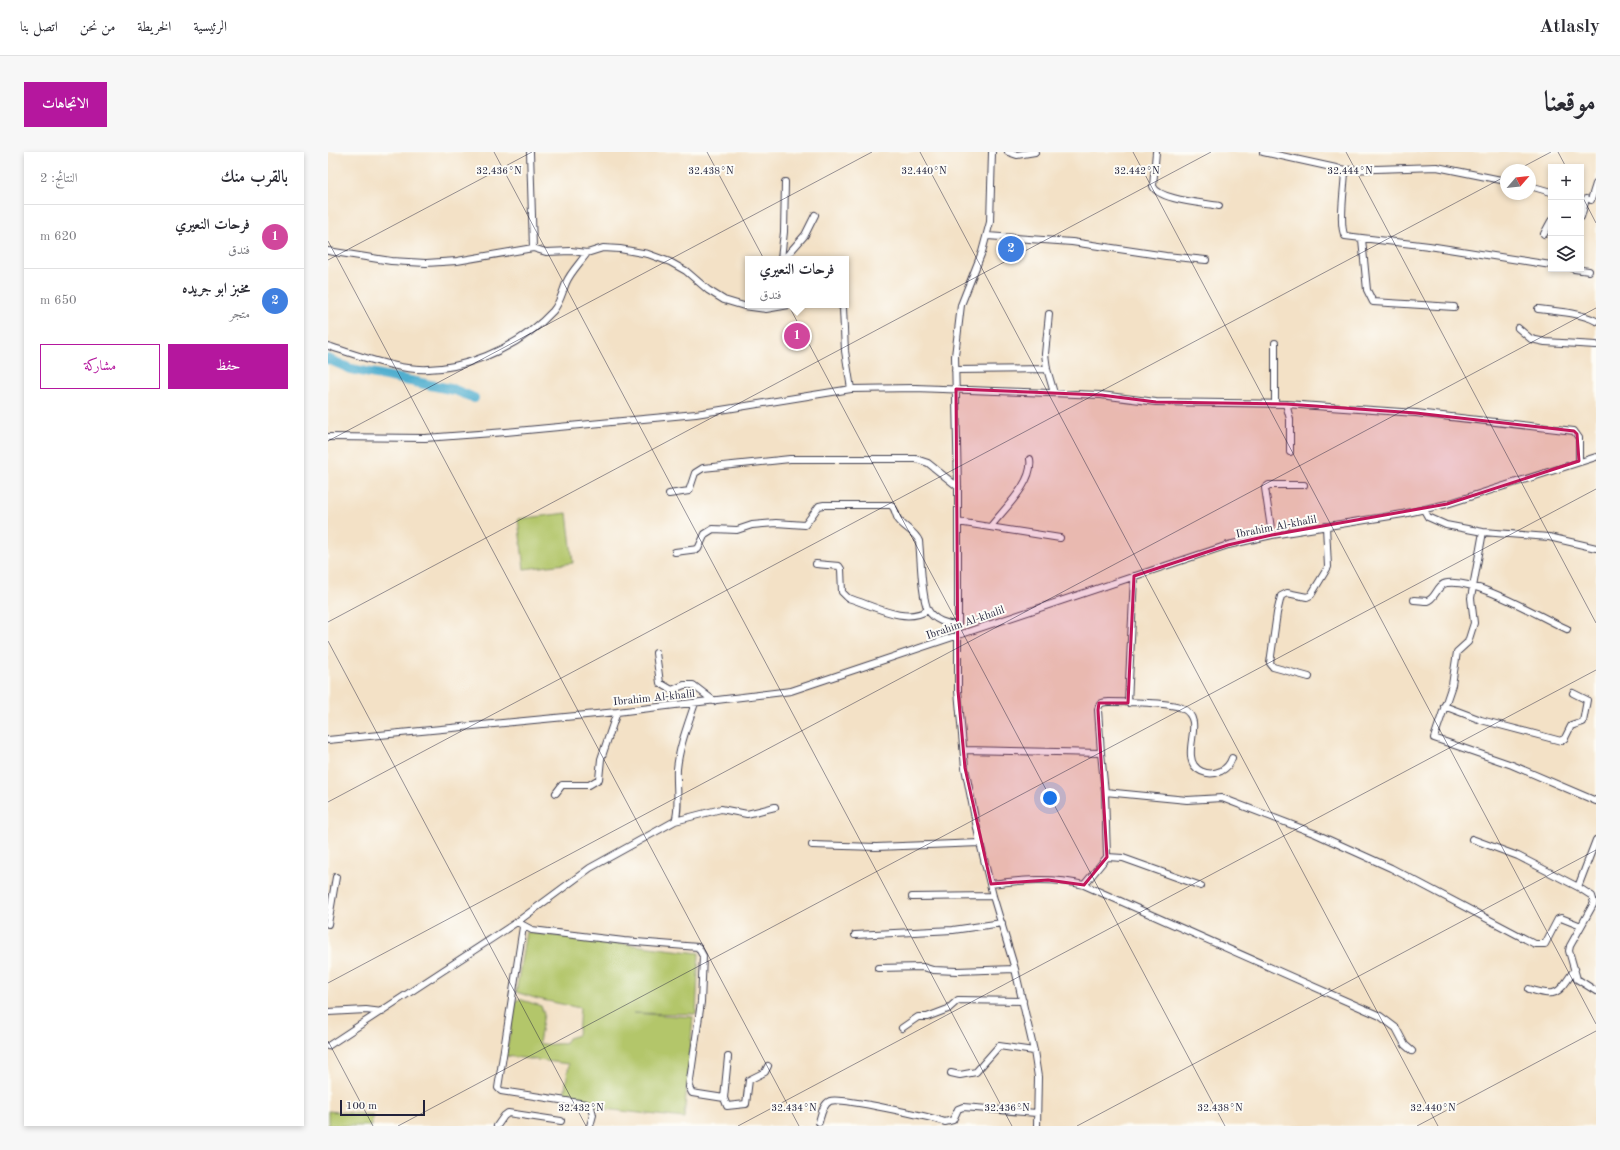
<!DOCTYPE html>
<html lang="ar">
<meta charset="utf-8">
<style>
body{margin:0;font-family:"Old Standard TT",Amiri,serif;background:#f7f7f7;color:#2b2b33;direction:rtl}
.controls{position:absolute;right:12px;top:12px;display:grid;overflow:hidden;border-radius:0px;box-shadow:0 2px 6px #0003}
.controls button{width:36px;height:36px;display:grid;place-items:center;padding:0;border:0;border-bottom:1px solid #e1e1e2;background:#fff;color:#2b2b33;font:20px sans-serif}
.compass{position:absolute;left:1172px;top:12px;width:36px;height:36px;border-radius:50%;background:#fff;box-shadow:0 2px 6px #0003;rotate:62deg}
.scale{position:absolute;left:12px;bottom:10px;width:85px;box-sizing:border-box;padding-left:4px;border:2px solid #22223b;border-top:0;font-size:11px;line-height:14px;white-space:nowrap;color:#22223b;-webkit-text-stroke:3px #fdfcf7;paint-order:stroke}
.you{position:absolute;left:722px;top:646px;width:14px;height:14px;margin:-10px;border:3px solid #fff;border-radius:50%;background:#1a73e8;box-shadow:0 0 0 6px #1a73e833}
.badge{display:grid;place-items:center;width:26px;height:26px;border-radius:50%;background:#b5179e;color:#fff;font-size:13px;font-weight:700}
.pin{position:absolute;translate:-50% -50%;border:2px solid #fff;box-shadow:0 1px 4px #0006}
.popup{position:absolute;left:417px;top:104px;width:104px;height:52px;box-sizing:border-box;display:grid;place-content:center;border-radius:0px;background:#fff;filter:drop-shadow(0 1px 3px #0005);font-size:13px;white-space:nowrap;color:#7c7c81}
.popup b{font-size:15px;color:#2b2b33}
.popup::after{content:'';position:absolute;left:50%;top:100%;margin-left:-8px;border:8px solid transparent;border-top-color:#fff}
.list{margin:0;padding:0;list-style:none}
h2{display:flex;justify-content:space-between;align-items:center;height:52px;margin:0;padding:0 16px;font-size:17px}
h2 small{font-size:13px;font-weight:400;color:#7c7c81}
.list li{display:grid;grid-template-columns:26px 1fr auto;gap:12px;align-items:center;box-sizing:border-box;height:64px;padding:0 16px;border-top:1px solid #e1e1e2}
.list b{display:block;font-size:15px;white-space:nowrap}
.list p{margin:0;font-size:13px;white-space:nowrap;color:#7c7c81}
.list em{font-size:13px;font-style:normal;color:#7c7c81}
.actions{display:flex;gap:8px;padding:12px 16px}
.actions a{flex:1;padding:9px 0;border:1px solid #b5179e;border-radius:0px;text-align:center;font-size:14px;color:#b5179e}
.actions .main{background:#b5179e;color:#fff}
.icon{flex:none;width:22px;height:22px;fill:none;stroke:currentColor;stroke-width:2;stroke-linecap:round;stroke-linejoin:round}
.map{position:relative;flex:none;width:1268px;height:974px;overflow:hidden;direction:ltr;border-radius:0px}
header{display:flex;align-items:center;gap:24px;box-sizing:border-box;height:56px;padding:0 20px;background:#fff;border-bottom:1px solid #e1e1e2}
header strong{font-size:19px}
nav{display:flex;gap:22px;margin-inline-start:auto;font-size:14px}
.intro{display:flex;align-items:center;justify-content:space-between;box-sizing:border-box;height:96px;padding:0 24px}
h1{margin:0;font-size:28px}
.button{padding:10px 18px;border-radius:0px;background:#b5179e;color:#fff;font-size:14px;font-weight:700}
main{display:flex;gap:24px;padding:0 24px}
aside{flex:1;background:#fff;border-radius:0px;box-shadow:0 2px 6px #0003}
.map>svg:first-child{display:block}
</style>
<header>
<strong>Atlasly</strong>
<nav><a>الرئيسية</a><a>الخريطة</a><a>من نحن</a><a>اتصل بنا</a></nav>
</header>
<div class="intro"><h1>موقعنا</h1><a class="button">الاتجاهات</a></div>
<main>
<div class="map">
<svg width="1268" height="974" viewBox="0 0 1268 974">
<rect width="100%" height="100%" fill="#fdfcf7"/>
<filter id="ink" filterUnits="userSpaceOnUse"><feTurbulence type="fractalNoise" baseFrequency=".025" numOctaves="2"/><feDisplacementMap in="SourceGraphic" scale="8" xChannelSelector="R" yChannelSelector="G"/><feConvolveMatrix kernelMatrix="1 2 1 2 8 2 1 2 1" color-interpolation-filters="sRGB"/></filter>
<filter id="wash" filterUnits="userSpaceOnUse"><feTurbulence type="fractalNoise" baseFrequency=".012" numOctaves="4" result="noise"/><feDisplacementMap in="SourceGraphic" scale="16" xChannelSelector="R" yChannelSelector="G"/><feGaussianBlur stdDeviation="0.9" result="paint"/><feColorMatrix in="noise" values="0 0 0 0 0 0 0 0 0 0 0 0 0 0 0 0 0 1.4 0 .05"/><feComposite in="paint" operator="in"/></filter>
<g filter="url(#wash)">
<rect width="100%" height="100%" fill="#f3e1c6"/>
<!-- green -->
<path fill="#b3c66a" stroke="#6a7452" d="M239,361L245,411L196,417L190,367Z
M198,780L371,801L368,862L305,861L365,865L356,966L267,956L236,944L241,912L178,904L187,849L191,847L213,854L216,862L211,891C219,894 228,891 237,892L240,886L250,883L252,856L210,847L188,840Z
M0,959L45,963L43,974H0Z"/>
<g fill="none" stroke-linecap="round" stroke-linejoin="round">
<!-- river -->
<path stroke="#51afcf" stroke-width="10" d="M0,207L23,217L127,238L146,246"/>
</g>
</g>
<g filter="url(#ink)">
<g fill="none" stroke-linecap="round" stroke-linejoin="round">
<!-- minor casing -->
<g stroke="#413f50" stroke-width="8">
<path id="minor" d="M202,0L205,96
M664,0L662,70L654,100L633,153L627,204L630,335V539L637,616L652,691L665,744L687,817L706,899L710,925L709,974
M680,0L689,3L707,0
M828,0L825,34C830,48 876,51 891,54
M935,0L1017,18L1109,15L1178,29
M1017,18C1017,32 1010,74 1017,84L1101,94L1223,113
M1202,34L1223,40
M1263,48L1268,32
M1253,65L1258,47
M1216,82L1223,69
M659,84L744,90L838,104L878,108
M1034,87L1039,138L1045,150L1126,155
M0,99L63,109L98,111L129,109L205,96L218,100L243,99L259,101L275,96L292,97L320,102L342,110L358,119L380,138L396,148L416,154L438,157L461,153
M453,107L456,80L457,30
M456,107L477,83L487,63
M1246,117L1261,119
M512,153L515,156L517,199L523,237
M1210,157C1227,159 1253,161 1268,169
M721,162L717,202L719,217L726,241
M1190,176L1203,187L1217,190L1268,193
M0,194C26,202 52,212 79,216C130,223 191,196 225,159C232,151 234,141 238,131C242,121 252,111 259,101
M627,218L719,217
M947,252V191
M958,252L962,267V300
M0,285L97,286L178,280L368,262L523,237L587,236L773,243L828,250L958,252L1088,261L1246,279L1251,286V309
M341,342L361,339L367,321L375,316L462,307H588L600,311L630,335
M1096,358L1100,365L1118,373L1155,380L1221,385L1268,396
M630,370L732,386
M663,374C676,357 706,330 702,307
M1155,380L1143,446L1146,471L1140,490L1129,500L1124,533L1106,586L1184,613L1268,649
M944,383L937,336L941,333H976
M347,400L370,397L377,382L385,377L409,378L424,373L448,371L477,373L491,354L496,353H563C568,357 567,362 570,367C576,376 587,379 591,389C593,406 593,444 600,458C606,468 619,473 630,472
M488,412L511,414L513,417L514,440L520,446C545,453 576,473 600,458
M1086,448C1090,448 1095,449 1099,449C1108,447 1109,432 1119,431C1150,427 1210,464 1239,477
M328,501L332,531L344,538L356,533H365L386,549
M981,525L945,515L942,511L949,461L953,444L959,441L979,445L983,443L1000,415L998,374
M800,551L806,424
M1116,554L1153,568L1233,589L1237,586L1243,574L1255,570L1259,548L1245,541
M0,588L289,560L463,539L900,393L944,383L1075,362L1119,352L1268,305
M636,598L773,601L770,558C771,551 774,550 781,550C797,550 842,550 854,556C874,566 861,587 863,604C864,619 880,625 893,619C899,616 902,612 904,606
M773,601L777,640L859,648L894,646L988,682L1063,716L1207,792H1217L1230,767L1233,766L1253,774
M777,640L779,705
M228,641L234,633H261L271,627L273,607L289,560
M347,669L393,657L419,662L447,655
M1144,687L1190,704L1250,735
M1268,688L1250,735L1264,744L1266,751L1242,794L1241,799L1249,827L1268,839
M484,693L548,695L652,691
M663,732C694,728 725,725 756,733L1052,864L1068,876L1077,893L1084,899
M756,733L779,705L795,706L873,734
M584,745L665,744
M189,770L204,778L296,789L370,795L375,804L373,850L361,935L364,941L396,946L400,905
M0,772L8,725
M195,775L170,936L173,939L258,952L263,955L265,963L262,974
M527,783L625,778L674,771
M550,816L595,815L605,818L629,819L687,817
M1201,837C1230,846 1230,842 1247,817
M0,860L38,858L54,860
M574,876L590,865H599L620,857L630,848L695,849
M0,894L189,770L262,716L347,669C352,658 348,631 349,617C351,595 360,572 367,551
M623,921L632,923L648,920L671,894L706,899
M396,946L399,954L418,952L421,928L437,920L440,914
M491,970C493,963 495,952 502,949C512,945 603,965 617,970L625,968L630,957L635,955L709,961
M169,974L176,964L180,961L233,969"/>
</g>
<!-- minor -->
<use href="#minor" stroke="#fff" stroke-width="6"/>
</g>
</g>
<!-- marked area -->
<path fill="#c2185b" fill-opacity="0.2" stroke="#c2185b" stroke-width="3" stroke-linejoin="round" d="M628,237L773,243L828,250L958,252L1088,261L1246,279L1249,282L1251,309L1119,352L944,383L900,393L806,424L800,551H771L770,558L779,705L756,733L720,728L663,732L637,616L630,539Z"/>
<!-- ticks -->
<path fill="none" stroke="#22223b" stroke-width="1" stroke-opacity="0.45" d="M166,0L684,974M379,0L897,974M592,0L1110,974M805,0L1268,872M1018,0L1268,471M1230,0L1238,15M1189,18L1223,0M1253,42L1268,71M0,89L471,974M0,108L204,0M0,289L544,0M0,470L883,0M0,489L258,974M0,650L1178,24M0,831L1268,156M0,889L45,974M70,974L1268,337M410,974L1268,518M749,974L1268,698M1089,974L1268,879"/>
<g text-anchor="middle" stroke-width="4" stroke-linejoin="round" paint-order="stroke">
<!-- street labels -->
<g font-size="11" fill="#22223b" stroke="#fdfcf7">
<text transform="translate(948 374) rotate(-11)" y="4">Ibrahim Al-khalil</text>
<text transform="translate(637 470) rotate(-19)" y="4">Ibrahim Al-khalil</text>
<text transform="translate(326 545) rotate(-6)" y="4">Ibrahim Al-khalil</text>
</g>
</g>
<g font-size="10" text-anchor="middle" fill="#22223b" stroke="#fdfcf7" stroke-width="4" stroke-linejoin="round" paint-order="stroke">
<text x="171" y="22">32.436°N</text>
<text x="383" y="22">32.438°N</text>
<text x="596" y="22">32.440°N</text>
<text x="809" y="22">32.442°N</text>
<text x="1022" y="22">32.444°N</text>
<text x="253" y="959">32.432°N</text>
<text x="466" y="959">32.434°N</text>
<text x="679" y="959">32.436°N</text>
<text x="892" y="959">32.438°N</text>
<text x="1105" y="959">32.440°N</text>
</g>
</svg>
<div class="controls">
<button>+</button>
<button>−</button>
<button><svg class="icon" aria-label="layers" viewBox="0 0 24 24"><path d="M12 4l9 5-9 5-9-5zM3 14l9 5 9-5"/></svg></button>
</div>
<svg class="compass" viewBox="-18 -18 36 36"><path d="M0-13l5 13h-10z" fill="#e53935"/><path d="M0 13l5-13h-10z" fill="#7c7c81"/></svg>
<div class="scale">100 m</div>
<div class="you"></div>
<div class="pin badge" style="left:469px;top:184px;background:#d1479c">1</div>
<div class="popup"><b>فرحات النعيري</b>فندق</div>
<div class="pin badge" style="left:683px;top:97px;background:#3f7fe0">2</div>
</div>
<aside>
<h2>بالقرب منك<small>النتائج: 2</small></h2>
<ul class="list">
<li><span class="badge" style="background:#d1479c">1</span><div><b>فرحات النعيري</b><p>فندق</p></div><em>620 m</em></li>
<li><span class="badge" style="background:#3f7fe0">2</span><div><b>مخبز ابو جريده</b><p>متجر</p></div><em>650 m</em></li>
</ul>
<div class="actions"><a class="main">حفظ</a><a>مشاركة</a></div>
</aside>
</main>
